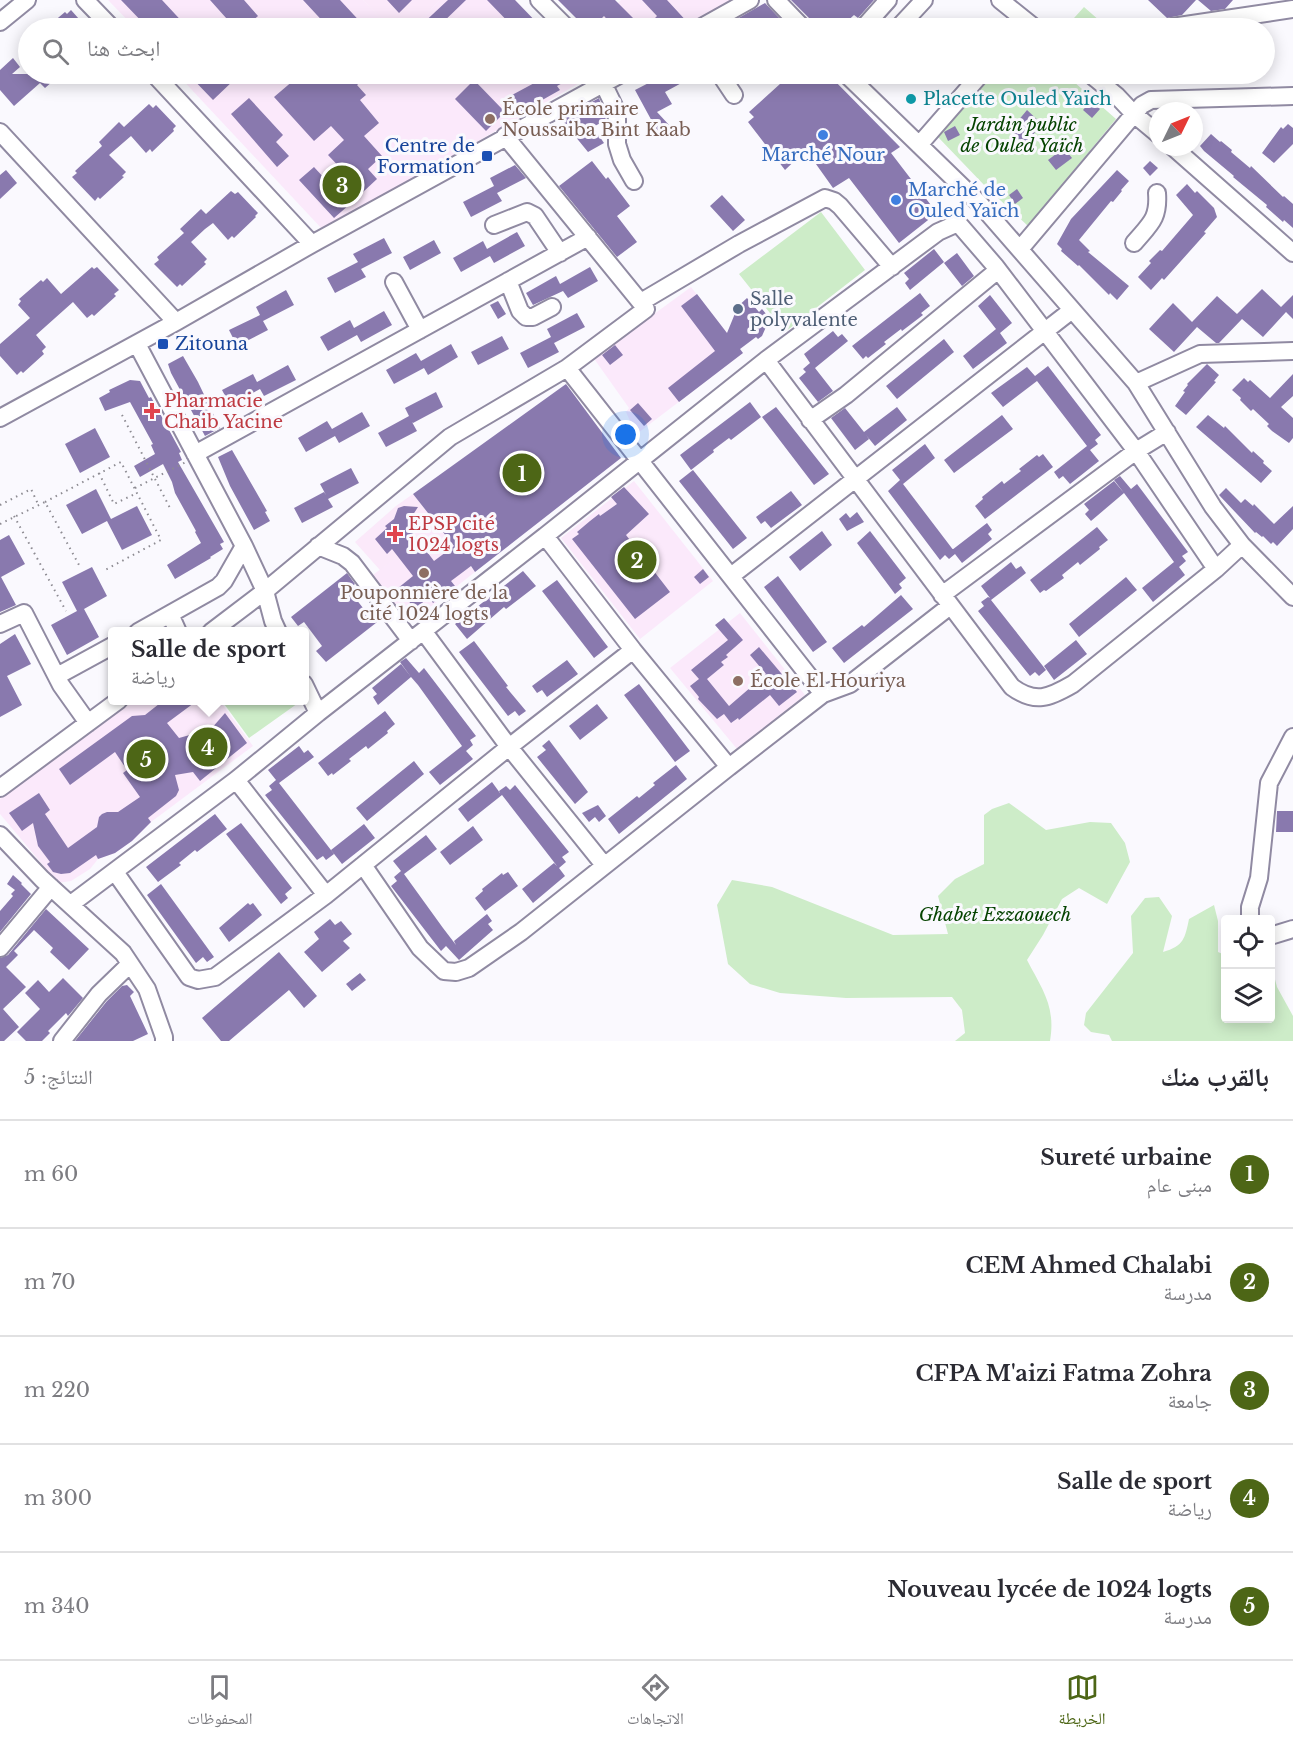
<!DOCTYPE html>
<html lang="ar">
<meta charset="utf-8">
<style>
body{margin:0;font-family:"Libre Baskerville","Noto Naskh Arabic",serif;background:#f7f7f7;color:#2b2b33;direction:rtl}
.controls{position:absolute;right:18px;bottom:18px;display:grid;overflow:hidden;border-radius:6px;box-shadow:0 3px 15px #0003}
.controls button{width:54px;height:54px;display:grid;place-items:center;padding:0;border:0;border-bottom:2px solid #e1e1e2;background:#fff;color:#2b2b33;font:30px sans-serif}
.compass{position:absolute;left:1149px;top:102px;width:54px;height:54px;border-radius:50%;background:#fff;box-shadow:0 3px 15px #0003;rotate:47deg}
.you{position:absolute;left:626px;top:435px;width:21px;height:21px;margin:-15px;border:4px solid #fff;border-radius:50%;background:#1a73e8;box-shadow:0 0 0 9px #1a73e833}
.badge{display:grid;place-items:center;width:39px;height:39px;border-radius:50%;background:#4d6616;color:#fff;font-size:20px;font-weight:700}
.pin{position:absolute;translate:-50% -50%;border:3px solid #fff;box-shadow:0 2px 6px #0006}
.popup{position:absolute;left:108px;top:627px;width:201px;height:78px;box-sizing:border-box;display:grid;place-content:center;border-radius:6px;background:#fff;filter:drop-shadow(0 2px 4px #0005);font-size:20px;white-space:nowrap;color:#7c7c81}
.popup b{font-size:22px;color:#2b2b33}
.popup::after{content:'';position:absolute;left:50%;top:100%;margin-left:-12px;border:12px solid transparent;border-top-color:#fff}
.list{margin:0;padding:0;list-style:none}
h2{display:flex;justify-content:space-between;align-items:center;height:78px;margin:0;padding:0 24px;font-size:26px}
h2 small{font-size:20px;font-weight:400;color:#7c7c81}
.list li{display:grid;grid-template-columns:39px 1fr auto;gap:18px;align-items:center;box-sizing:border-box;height:108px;padding:0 24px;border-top:2px solid #e1e1e2}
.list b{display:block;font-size:22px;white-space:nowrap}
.list p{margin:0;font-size:20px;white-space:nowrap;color:#7c7c81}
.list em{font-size:20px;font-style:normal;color:#7c7c81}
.icon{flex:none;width:33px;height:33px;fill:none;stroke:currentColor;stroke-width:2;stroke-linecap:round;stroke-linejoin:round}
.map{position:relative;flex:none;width:1293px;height:1041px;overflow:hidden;direction:ltr}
.search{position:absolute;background:#fff;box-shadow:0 3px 15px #0003;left:18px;right:18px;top:18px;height:66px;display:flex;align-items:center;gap:15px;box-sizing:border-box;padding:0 21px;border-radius:33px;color:#7c7c81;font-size:22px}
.sheet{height:618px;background:#fff}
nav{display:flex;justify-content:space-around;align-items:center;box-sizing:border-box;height:84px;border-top:2px solid #e1e1e2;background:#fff;font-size:16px;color:#7c7c81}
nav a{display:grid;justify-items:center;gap:3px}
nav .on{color:#4d6616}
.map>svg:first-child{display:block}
</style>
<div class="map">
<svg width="1293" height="1041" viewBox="0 0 1293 1041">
<rect width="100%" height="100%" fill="#faf9fe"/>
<!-- education -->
<path fill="#fbe9fb" d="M108,0H363L390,28H135Z
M440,0H515L542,28H413L412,27Z
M621,0H739L691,28H592Z
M177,74H582L583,81L323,230Z
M691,287L743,353L638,433L635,432L626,412L629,408L595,360L598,355Z
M634,481L713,581L640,639L561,538Z
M437,525L475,572L410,623L373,575Z
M740,613L805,695L737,749L670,668Z
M134,701H220L253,746L151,822L132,841L115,853L98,859L90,869L71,881L58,883L0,814V799Z"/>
<!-- medical -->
<path fill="#fbe9fa" d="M363,0H440L412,27L413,28H390Z
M413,494L437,525L380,570L355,542L396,506Z"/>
<!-- green -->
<path fill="#cdecc8" d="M1084,7L1108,28H1065Z
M994,74H1065L1116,119L1028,226L985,186L938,137Z
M1100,74H1128L1116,87Z
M821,212L865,270L785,332L739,274Z
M301,701L249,738L222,701V700Z
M1009,803L1046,830L1090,822L1111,823L1125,843L1130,862L1107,904L1079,888L1062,899L1043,935L1027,960C1042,989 1056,1006 1050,1041H955L965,1033L962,1010L952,997L846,998L780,993L750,984L728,964L717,905L732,880L772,887L893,935L948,934L938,896L955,879L984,864V815L992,809Z
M1159,897L1172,916L1163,952C1184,946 1185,938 1189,919L1214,905L1218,921V952L1225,955L1226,1018H1270L1271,964L1277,987L1293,1016V1041H1112L1109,1035L1091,1032L1084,1025L1086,1013L1133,953L1131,916L1145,898Z"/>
<!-- building -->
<path fill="#8979ae" d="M121,0H162L188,28H148Z
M210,0H244L258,16L244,28H235Z
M303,0H340L366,28H329Z
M387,0H412L399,13Z
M448,0H466L437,28H418Z
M487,0H515L542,28H514Z
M558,0H615L643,28H615L604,16L592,28H586Z
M642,0H667L690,25V28H645L657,16Z
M791,0H874L858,18L854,15L840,28H819Z
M1148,0H1196L1182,15L1167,18Z
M1198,0H1233L1225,9L1211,11Z
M765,3L785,24L778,28H721Z
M71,10L87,28H46L65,12L67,14Z
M13,58L20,67L12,74H61L45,88L40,83L14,106L0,90V70Z
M188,74H228L234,80L213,100Z
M301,74H370L357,85L366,95L360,100L379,123L364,136L382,156L368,169L377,179L363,192L328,155L344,140L331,126L314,141L274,97Z
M551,74H579L557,86L560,90L521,112L512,95Z
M666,74H698L665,92L672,104L657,112L670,126L658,137L650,129L654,125L635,90Z
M791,74H828L900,147L891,153L937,213L899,243L849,178L833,188L806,150L785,170L748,122L754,117L749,112Z
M474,80L505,112L486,131L455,99Z
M249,98L283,135L276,142L289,156L277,167L231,114Z
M599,98L606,120L593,127L604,143L588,152L561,119Z
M1091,101L1100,109L1092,118L1083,110Z
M149,104L153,108L156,105L176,126L173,129L174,131L152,152L150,149L146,153L131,136L109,155L126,172L122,176L124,177L100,199L98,197L95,201L72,177L77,173L75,171L102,146L99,142L119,122L124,127Z
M1027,110L1042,124L1025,144L1012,133L1019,124L1017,122Z
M1288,124L1293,128V144L1274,163L1262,153L1281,127L1283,129Z
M955,126L960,135L948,141L944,132Z
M1211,134L1220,142L1221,141L1232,150L1231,152L1250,168L1251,166L1283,197L1284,196L1293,204V228L1284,220L1283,222L1266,207L1267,205L1233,177L1234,176L1204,151L1200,146Z
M1064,148L1072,158L1056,170L1048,160Z
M592,161L606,179L608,177L630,206L617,216L637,242L617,257L559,186Z
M1150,161L1158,168L1150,176L1143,168Z
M515,165L526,178L497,193L502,201L471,217L463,202L494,186L490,178Z
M314,167L349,205L334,218L299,180Z
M6,170L17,183L0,199V175Z
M1117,170L1129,181L1121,190L1122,191L1113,202L1111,201L1079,240L1090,251L1088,252L1129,286L1117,300L1110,293L1109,295L1079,265L1078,266L1061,251L1062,249L1057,244L1071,219Z
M1187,184L1195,193L1197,191L1214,208L1217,217L1204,232L1206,233L1164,280L1162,278L1151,290L1138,277L1151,263L1149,261L1160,250L1162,251L1193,215L1176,195Z
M1017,189L1023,198L1015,204L1009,195Z
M231,191L235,194L238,192L258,213L255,216L256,217L234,238L232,236L228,240L213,223L205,229L191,242L207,259L204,262L206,264L182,286L180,284L177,287L154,264L159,260L157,257L184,233L180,229L201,209L206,214Z
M722,195L745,220L733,231L710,206Z
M517,232L525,246L494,263L490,256L461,272L453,258L483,241L487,249Z
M384,238L392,253L361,269L366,277L335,293L327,278L358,262L353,254Z
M434,240L441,253L410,270L403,257Z
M934,249L944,262L910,290L905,283L909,279L904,273Z
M957,253L974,276L962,286L944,263Z
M92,267L94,269L97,267L119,290L114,294L116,296L94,316L92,314L87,318L73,302L36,335L46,347L42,351L44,354L23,373L21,371L17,375L0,356V344L30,318L18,305L21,301L19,299L41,280L43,282L47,278L61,294Z
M590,267L598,281L568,298L563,291L533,305L526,293L556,276L560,284Z
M1262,289L1281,307L1293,295V319L1286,312L1263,337L1242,319L1219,343H1216L1197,327L1174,352L1149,329L1173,303L1192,322L1217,296L1237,314Z
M286,290L294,305L263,321L268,330L237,346L229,330L260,315L256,307Z
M920,293L930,306L921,313L923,315L902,331L901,329L884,342L886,344L868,358L866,356L863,359L852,346Z
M697,294L727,333L736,311L734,310L747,298L759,312L762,309L767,315L766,327L762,336L758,339L756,337L740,349L743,353L679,402L668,388L715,351L681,306Z
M990,295L1012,323L1000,333L1007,343L973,369L963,356L996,329L978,306Z
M498,301L506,314L498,319L490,305Z
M384,311L392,325L361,342L357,335L328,351L320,337L350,320L354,328Z
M577,313L585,327L554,343L559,352L528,368L520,353L551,337L547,329Z
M833,331L838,337L842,334L848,341L815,368L833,391L818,402L799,378L806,372L803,369L810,363L804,354Z
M502,336L509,349L478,365L471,352Z
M944,339L954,352L897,399L886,386Z
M451,344L458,357L428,375L424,368L394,384L386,370L416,353L421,361Z
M615,345L623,355L610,365L602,355Z
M183,356L198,382L220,428L205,436L171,373L168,364Z
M1207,364L1219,375L1214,381L1216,382L1186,415L1175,406L1185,392L1183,391L1188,385L1187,384Z
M288,365L296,380L264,396L260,389L230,405L222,390L253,374L257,382Z
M1048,366L1101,435L1095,440L1098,444L1090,450L1099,461L1070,484L1063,476L1059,479L1054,472L1087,446L1037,381L1003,407L991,393L1027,367L1035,376Z
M1293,374V396L1281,407L1293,418V438L1289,443L1272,431L1267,426L1269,424L1253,409L1251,411L1240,400L1241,398L1232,390L1244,378L1248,382L1250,380L1270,398Z
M130,380L140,381L149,398L151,397L181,452L179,453L182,460L178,462L224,542L220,544L223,549L210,557L211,558L175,579L167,565L201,543L195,532L196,531L175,493L172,482L163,464L140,477L134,466L155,454L151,445L153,444L130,402L105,411L99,398L110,392L109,390Z
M566,384L621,458L475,572L471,566L451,581L455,586L433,603L429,597L415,609L398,588L413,576L392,549L387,554L375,539L387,528L385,526L394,519L398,508L404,506L418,507L409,521V528L434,561L454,546L413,494Z
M436,392L443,407L413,423L412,422L417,431L386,447L378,433L409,416L405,408Z
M750,402L761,417L731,440L729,438L713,450L714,452L691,470L680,455Z
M638,403L652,419L644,426L630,410Z
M776,407L829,474L814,485L762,417Z
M897,407L907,420L875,446L866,435L869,439L855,450L831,418L845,408L864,432Z
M362,412L370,426L339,443L335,436L306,452L298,438L327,421L332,429Z
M1002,415L1013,429L954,473L944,460Z
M1208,415L1224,428L1225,426L1252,453L1253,451L1264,461L1263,463L1272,471L1261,483L1196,427Z
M95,428L110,457L80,473L65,444Z
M925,444L935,458L903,484L954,551L952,550L987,523L992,530L988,534L992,539L962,563L955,554L949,559L945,555L940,560L888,491L900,480L892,470Z
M232,450L267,511L265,512L270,521L254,530L230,486L218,457Z
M1043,454L1053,467L985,519L975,506L983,499L982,497L1002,481L1004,484L1021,471L1019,469L1037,455L1039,457Z
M351,468L359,483L328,499L333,507L302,523L294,508L324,492L326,495L320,484Z
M693,470L747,538L733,549L679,481Z
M1120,476L1131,489L1137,484L1188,552L1182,556L1186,561L1179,567L1185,575L1153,602L1142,588L1174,562L1130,501L1124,493L1091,521L1085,514L1089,510L1084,504L1114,481L1124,493L1114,480Z
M624,487L649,514L626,535L670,592L635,619L572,539L579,534L577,532L590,521L599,514L600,516L617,504L611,497Z
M1226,488L1241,503L1245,499L1253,506L1254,504L1274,524L1293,506V529L1277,546L1273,542L1271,544L1263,536L1262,537L1256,532L1255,533L1219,495Z
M96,489L111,519L137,506L152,535L122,550L107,521L82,534L66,505Z
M791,491L802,505L771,528L765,521L761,524L756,517Z
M857,512L864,522L847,531L839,519L846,513L850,518Z
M1097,527L1108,540L1099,547L1100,549L1080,565L1078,562L1062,575L1064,578L1046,591L1044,590L1040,593L1030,580Z
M822,531L832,545L800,571L789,557Z
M870,531L906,578L899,584L902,588L895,594L857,543Z
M9,535L25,564L1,577L16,605L0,612V540Z
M1011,562L1016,569L1021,566L1026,573L991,600L1046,670L1039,676L1035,672L1030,676L978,611L984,606L981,602L988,597L990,598L981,586Z
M92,567L107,596L84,609L99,637L67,655L51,625L77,611L62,582Z
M703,569L709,577L700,584L694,577Z
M523,571L536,586L506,609L504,607L467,639L455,624Z
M347,573L355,584L348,589L367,613L373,608L381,619L326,662L316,651L322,646L304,622L298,626L291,617Z
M778,576L827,642L813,652L764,587Z
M1126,577L1137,590L1079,637L1069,624Z
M557,580L608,647L594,658L542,591Z
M901,595L913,609L844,663L832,648L862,625L864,627Z
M724,618L743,640L726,655L728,657L721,662L724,665L707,679L729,706L766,674L750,655L759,647L797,692L779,706L770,695L739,720L738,718L731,723L724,714L717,719L698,699L699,697L690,686L699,679L691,670L728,640L715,625Z
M15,634L31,664L7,676L22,705L0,717V644Z
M1076,640L1087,654L1054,680L1044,666Z
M474,641L508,686L506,687L526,711L519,716L515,711L508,716L459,652Z
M406,658L419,673L424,668L476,736L470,740L473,745L466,751L473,759L440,785L429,772L462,746L418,685L411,677L378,705L373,697L377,694L372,688L401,664L411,677L400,662Z
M567,660L578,674L547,697L542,690L537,693L532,686Z
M639,684L690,751L675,762L624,695Z
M164,700H198L167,723L179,738L211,729L225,713L247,743L200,781L193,772L175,775L179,790L176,796L148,818L151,822L132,841L115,853L98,859L96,855L70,873L61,874L53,872L47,864L50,862L38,846L33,823L22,831L9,813L39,793L50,810L45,814L68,848L97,827L99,817L102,814L107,812H118L140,797L123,773L127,770L115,752L70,785L59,769L132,716L145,715Z
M597,704L608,718L580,740L569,726Z
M385,711L395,724L387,731L388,733L368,749L366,746L349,759L351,761L333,775L332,773L328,776L318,763Z
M549,740L588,792L575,804L537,757L546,750L542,746Z
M299,746L304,753L308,750L314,757L279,783L334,854L326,860L323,856L317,860L265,795L272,790L269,786L276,780L268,770Z
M414,761L424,774L367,821L356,808Z
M676,765L687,779L619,834L608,819L637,796L639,798L655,785L653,783Z
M492,782L500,793L499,791L506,786L510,790L515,785L569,852L562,857L566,862L559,868L565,876L533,903L522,889L554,863L557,866L502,795L468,822L458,809Z
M598,805L606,816L599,822L595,817L589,822L582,813Z
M1277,811H1293V832H1276Z
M215,814L227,829L197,852L195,850L179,863L181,865L158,882L146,867Z
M241,823L292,888L285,894L288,898L281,904L226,834Z
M364,824L375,838L342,864L331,850Z
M473,826L483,840L450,865L440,852Z
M426,835L437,849L404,874L443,928L456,945L454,941L487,914L492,921L488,924L493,930L459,960L446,946L441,951L391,886L397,881L394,877L401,871L393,861Z
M508,872L518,886L485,911L475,898L483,891L482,889L502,873L503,875Z
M13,875L22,883L21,884L31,894L0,932V911L13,896L11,894L15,890L7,884Z
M161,884L214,957L207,962L203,957L196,963L147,895Z
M248,903L250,905L253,903L262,915L229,942L219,928Z
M46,909L89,949L69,970L50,952L53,948L34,930L14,951L18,955L6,967L26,987L3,1009L19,1027L4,1041H0V958L8,955Z
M330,919L335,925L341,921L352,934L343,941L350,948L322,972L304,952L319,939L314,932Z
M279,952L317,996L304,1008L289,990L229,1041H221L202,1018Z
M360,973L366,980L352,991L346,984Z
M63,978L83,998L68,1016L66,1013L48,1031L50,1033L42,1041H26L17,1032L40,1009L25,993L38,980L49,992Z
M127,985L134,992L130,996L148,1034L133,1041H75L107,1001L122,986Z"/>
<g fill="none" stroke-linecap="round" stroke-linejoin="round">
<!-- minor casing -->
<g stroke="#908aa2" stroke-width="20">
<path id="minor" d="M85,0L112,28
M539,0L567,28
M776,0L803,28
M1000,0L1035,28
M0,22L27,0
M1172,27L1293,9
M700,28L750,0
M863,28L888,0
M898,28L924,0
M154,74L312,244
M720,74L734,95
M846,74L980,204L1136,383L1213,507L1242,545L1293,597
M1090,74L1117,96L1134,114L1142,105L1151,100L1293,96
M603,83L615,108L617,119V144L622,160L634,181
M0,132L176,322
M919,145L981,74
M1173,147L1293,253
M494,225L527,212L535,216L560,253
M1134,243C1150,224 1159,219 1157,193
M1020,249L1134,114L1158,134
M508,281L520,311L526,317H533L552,307
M394,282L420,330
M641,302L739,244L825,198L834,201L840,206L892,267
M137,344L244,546L224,581L218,587L138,632
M766,360L1012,687C1035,704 1049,698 1073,684L1216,569L1242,545
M567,368L823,694
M1136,383L1200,354L1293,351
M0,418L176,322L312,244L621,74
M810,420L846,395L998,270
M195,454L588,237
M244,546L265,591L273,621L278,632
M318,546L343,556L352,563L411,641
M731,576L1072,310
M942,595L1136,451L1167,432
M170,614L178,632
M0,624L24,613L61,685L88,723
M211,632L265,591L450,437L567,368L646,309L505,136
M424,632L509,747L604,865
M57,676L112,646
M318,713L545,536
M729,767L823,694L850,684L950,606
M236,780L326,895
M0,788L119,700
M0,835L42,879L123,953L147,989L164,1037V1041
M363,865L420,948L444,971L456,972L469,968L521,932L729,767L633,650
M115,872L189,977L198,980L215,977L326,895L509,747L633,650L545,536L766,360L938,232L958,223L996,267L1136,451L1216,569
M71,904L236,780L318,713L304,684
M1250,920V907L1259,878L1269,783L1293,737
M1270,936L1293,929
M0,948L51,887
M62,1041L99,994L130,964"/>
</g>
<!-- path -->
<path stroke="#8d8b92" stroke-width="2" stroke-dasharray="1.5 4.5" stroke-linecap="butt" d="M122,415L171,510
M99,473L114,504L137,493
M135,488L186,462
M45,502L121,462L161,540L105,570
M0,505L31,489L38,504
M14,516L66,611
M0,524L45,502L79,565"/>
<!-- minor -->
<use href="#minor" stroke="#fff" stroke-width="16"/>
</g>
<!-- markers -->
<circle fill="#0f9aa8" stroke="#faf9fe" stroke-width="2" cx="911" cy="99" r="6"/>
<g fill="#8d6e63" stroke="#faf9fe" stroke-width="2">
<circle cx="490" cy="119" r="6"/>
<circle cx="424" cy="573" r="6"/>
<circle cx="738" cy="681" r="6"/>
</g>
<g fill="#3f7fe0" stroke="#faf9fe" stroke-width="2">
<circle cx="823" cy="135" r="6"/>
<circle cx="896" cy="200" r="6"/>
</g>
<g fill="#1a4fb4" stroke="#faf9fe" stroke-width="2">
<rect x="481" y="150" width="12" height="12" rx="3"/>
<rect x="157" y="338" width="12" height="12" rx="3"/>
</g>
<circle fill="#5c6f8a" stroke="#faf9fe" stroke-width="2" cx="738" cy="309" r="6"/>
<g fill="#e0444e" stroke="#faf9fe" stroke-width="2">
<path d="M149 402h6v6h6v6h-6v6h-6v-6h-6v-6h6z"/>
<path d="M392 525h6v6h6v6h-6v6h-6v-6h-6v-6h6z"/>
</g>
<g text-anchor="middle" stroke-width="6" stroke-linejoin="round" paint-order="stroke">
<!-- culture labels -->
<g font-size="18" fill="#0d838f" stroke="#faf9fe" text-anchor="start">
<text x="923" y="105">Placette Ouled Yaïch</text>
</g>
<!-- education labels -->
<g font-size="18" fill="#785e54" stroke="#faf9fe" text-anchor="start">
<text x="502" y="115">École primaire<tspan x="502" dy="21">Noussaiba Bint Kaab</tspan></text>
<text x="424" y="599" text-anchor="middle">Pouponnière de la<tspan x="424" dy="21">cité 1024 logts</tspan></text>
<text x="750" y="687">École El Houriya</text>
</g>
<!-- park labels -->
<g font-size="18" font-style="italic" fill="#054300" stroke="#faf9fe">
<text x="1022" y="131">Jardin public<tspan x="1022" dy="21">de Ouled Yaïch</tspan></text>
<text x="995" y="921">Ghabet Ezzaouech</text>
</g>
<!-- transit labels -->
<g font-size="18" fill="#164399" stroke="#faf9fe" text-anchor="end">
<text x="475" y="152">Centre de<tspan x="475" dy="21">Formation</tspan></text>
<text x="175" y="350" text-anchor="start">Zitouna</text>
</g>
<!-- shop labels -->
<g font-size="18" fill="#366cbe" stroke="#faf9fe">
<text x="823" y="161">Marché Nour</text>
<text x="908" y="196" text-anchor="start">Marché de<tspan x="908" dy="21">Ouled Yaïch</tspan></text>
</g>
<!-- service labels -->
<g font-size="18" fill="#4e5e75" stroke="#faf9fe" text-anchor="start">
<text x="750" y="305">Salle<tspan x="750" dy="21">polyvalente</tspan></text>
</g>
<!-- health labels -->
<g font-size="18" fill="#be3a42" stroke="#faf9fe" text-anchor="start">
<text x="164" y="407">Pharmacie<tspan x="164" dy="21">Chaib Yacine</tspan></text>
<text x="408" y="530">EPSP cité<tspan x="408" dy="21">1024 logts</tspan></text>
</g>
</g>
</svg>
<div class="controls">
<button><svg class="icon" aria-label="locate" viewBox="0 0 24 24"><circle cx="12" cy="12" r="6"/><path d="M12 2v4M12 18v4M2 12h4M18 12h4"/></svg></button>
<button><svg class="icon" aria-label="layers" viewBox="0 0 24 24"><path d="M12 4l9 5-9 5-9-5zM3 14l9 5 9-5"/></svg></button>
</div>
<svg class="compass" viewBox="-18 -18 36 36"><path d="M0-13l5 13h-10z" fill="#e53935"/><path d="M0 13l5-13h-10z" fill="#7c7c81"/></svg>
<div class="you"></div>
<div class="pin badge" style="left:522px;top:473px">1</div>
<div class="pin badge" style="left:637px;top:560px">2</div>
<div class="pin badge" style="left:342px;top:185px">3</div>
<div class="pin badge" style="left:208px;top:747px">4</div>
<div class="popup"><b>Salle de sport</b>رياضة</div>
<div class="pin badge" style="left:146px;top:759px">5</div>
<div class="search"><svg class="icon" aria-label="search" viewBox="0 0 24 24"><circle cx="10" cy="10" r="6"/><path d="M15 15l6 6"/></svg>ابحث هنا</div>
</div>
<section class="sheet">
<h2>بالقرب منك<small>النتائج: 5</small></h2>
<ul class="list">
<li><span class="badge">1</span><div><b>Sureté urbaine</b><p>مبنى عام</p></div><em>60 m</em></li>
<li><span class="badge">2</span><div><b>CEM Ahmed Chalabi</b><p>مدرسة</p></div><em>70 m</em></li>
<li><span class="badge">3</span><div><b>CFPA M'aizi Fatma Zohra</b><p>جامعة</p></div><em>220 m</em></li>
<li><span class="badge">4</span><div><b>Salle de sport</b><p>رياضة</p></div><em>300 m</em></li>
<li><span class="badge">5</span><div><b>Nouveau lycée de 1024 logts</b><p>مدرسة</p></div><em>340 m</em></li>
</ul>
</section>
<nav>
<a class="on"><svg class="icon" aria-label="map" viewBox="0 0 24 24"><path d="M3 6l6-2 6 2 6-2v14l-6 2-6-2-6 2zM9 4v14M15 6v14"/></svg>الخريطة</a>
<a><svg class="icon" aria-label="directions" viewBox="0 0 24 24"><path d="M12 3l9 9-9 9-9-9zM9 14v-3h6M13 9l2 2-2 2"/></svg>الاتجاهات</a>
<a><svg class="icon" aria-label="saved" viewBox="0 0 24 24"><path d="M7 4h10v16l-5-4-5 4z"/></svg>المحفوظات</a>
</nav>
